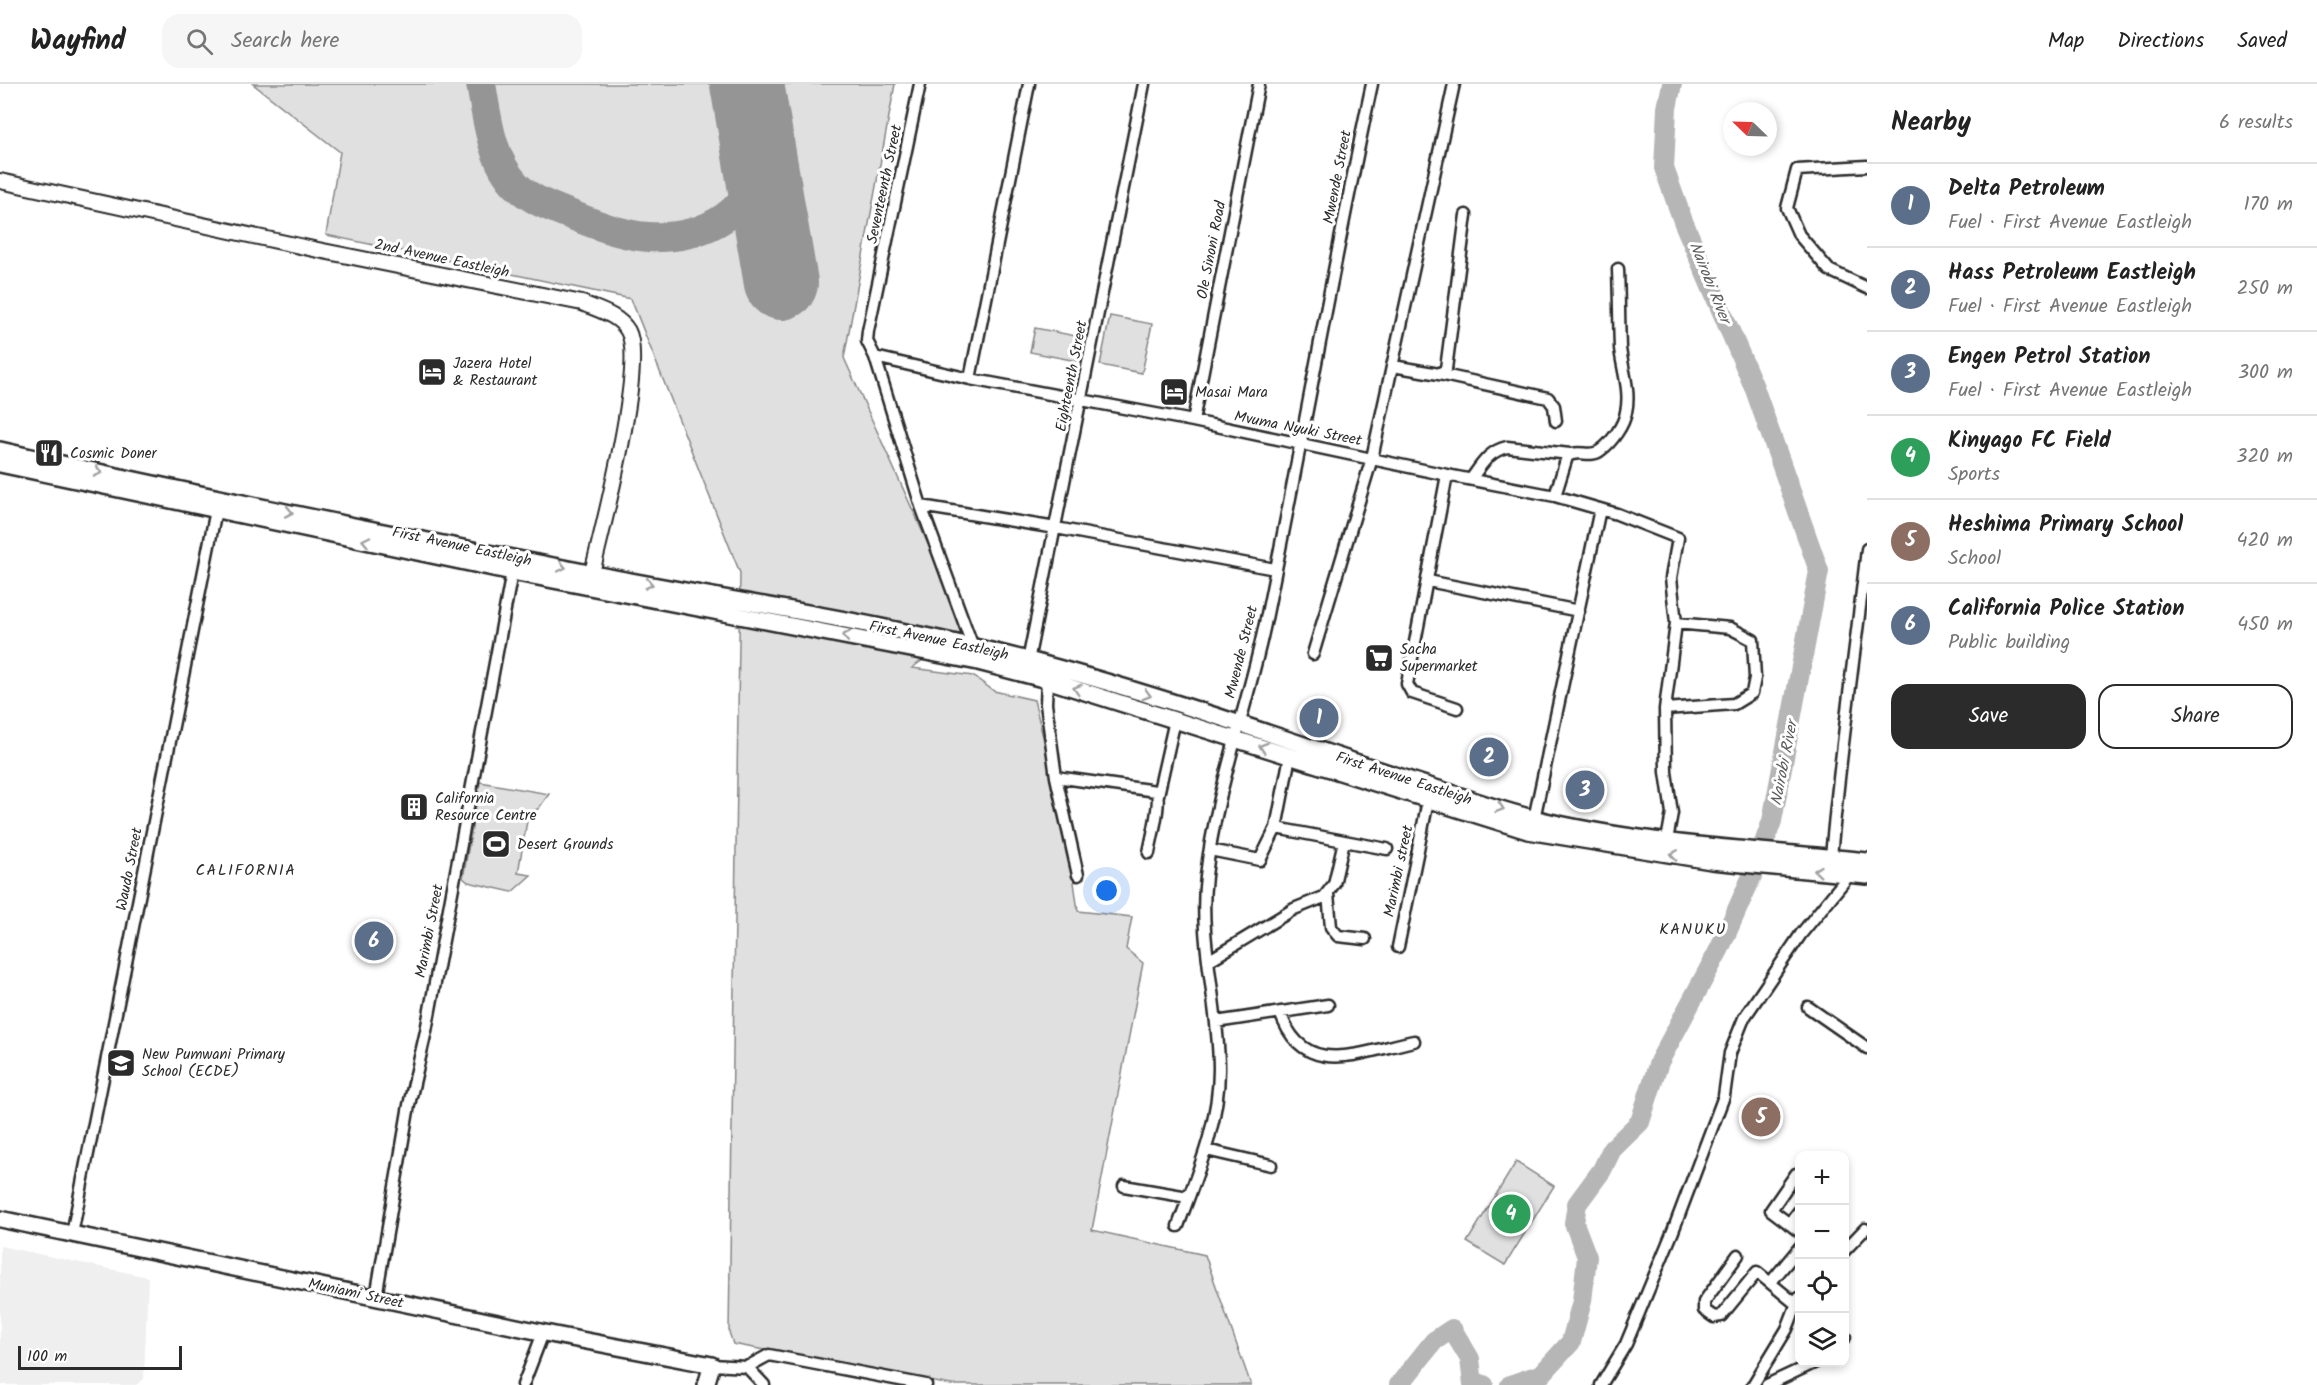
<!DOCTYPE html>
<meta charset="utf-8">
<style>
body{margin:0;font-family:Kalam,sans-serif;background:#f6f6f6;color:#222}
.controls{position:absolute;right:18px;bottom:18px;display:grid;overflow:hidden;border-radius:12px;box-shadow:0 3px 9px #0003}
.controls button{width:54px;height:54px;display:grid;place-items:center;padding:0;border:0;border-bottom:2px solid #e0e0e0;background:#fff;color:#222;font:30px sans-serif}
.compass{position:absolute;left:1723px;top:18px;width:54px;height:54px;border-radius:50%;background:#fff;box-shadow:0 3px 9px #0003;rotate:293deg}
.scale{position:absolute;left:18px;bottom:15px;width:164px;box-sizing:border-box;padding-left:6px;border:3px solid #2b2b2b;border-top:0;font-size:16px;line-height:21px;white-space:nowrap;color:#2b2b2b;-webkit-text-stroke:4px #fff;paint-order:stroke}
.you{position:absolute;left:1107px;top:807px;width:21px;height:21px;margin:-15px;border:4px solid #fff;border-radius:50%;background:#1a73e8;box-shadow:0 0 0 9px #1a73e833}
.badge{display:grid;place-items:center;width:39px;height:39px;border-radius:50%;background:#2b2b2b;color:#fff;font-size:20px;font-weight:700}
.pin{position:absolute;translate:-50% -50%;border:3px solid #fff;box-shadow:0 2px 6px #0006}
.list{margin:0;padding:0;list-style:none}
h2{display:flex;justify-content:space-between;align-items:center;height:78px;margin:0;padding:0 24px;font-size:26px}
h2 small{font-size:20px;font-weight:400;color:#767676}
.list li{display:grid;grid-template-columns:39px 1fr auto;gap:18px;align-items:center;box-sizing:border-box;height:84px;padding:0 24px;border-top:2px solid #e0e0e0}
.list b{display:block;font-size:22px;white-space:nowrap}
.list p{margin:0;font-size:20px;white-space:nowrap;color:#767676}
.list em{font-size:20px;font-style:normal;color:#767676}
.actions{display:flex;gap:12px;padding:18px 24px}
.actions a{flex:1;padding:14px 0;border:2px solid #2b2b2b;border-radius:18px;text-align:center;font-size:21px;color:#2b2b2b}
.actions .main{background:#2b2b2b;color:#fff}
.icon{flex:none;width:33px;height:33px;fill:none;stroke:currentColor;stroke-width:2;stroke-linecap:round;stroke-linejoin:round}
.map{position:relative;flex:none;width:1867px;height:1301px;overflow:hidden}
header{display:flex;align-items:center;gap:36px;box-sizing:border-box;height:84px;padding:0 30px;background:#fff;border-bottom:2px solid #e0e0e0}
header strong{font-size:28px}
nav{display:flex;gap:33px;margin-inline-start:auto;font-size:21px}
.search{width:420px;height:54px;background:#f6f6f6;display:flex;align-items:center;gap:15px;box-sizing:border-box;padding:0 21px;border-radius:18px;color:#767676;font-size:22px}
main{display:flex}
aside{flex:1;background:#fff}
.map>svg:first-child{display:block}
</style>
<header>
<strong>Wayfind</strong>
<div class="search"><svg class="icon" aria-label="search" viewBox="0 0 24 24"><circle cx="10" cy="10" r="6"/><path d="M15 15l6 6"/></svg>Search here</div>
<nav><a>Map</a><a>Directions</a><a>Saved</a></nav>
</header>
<main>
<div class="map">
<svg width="1867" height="1301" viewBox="0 0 1867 1301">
<rect width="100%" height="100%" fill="#fff"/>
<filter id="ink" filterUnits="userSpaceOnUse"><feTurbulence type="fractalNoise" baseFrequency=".0167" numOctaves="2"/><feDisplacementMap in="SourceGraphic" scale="12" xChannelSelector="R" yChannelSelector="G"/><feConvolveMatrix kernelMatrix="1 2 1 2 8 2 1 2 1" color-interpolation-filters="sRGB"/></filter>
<g filter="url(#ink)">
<!-- built -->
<path fill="#efefef" d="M0,1162L148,1193L144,1295L136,1301H0Z"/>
<!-- green -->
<path fill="#e0e0e0" stroke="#868686" stroke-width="1.5" d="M253,0H895L844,274L966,544L912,584L973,592L994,607L1034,616L1068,755L1078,827L1132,833L1126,865L1143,879L1092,1146L1205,1171L1251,1301H951L733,1260L729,1248L740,489L631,215L326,151L340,68Z
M1110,232L1152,240L1142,289L1100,281Z
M1035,244L1081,253L1077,277L1030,268Z
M480,698L549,710L539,724L528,731L518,789L531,791L512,808L468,798L463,794Z
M1516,1078L1554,1102L1505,1181L1467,1158Z"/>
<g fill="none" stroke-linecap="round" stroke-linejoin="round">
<!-- river -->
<path stroke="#b6b6b6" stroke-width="20" d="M1399,1301L1434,1257L1452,1245L1470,1275L1473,1300L1476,1298L1484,1301
M1510,1301L1542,1290L1571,1258L1582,1217L1587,1173L1574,1139L1577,1120L1602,1086L1612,1065L1640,1038L1659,978L1719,866L1752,792L1772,737L1819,487L1754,303L1683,137L1664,84L1667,24L1672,0"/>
<!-- taxiway -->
<path stroke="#959595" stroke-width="30" d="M481,0C487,34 491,76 517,102C531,116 551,123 569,130C594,140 621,151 648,153C704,156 759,127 760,66"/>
<!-- runway -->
<path stroke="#959595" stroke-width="74" d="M747,0L781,199"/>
<!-- minor casing -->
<g stroke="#2b2b2b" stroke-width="15">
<path id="minor" d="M920,0L868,247L867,257L875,273L970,295L1193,337L1447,391L1407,600L1412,609L1457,624
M1867,82L1797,86L1787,124L1799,151L1829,186L1867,204
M875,273L921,422L973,563
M1393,282L1439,290L1446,285L1466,131
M1439,290L1548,314L1554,322L1556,337
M970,295L1029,0
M1193,337L1259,0
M1447,391L1555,412L1617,430L1678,454L1671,494L1676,539L1665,625L1666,688L1672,729L1667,756
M1471,395C1482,380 1489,367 1507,363L1570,370
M1555,412L1567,373C1577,364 1591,375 1601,366C1612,358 1624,341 1626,328C1631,307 1622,284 1620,264C1619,238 1619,211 1618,185
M921,422L1056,444L1275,485
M1428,497L1579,527
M1313,570L1372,374L1454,0
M1027,582L1144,0
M1047,596L1046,620L1056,693L1156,707C1162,717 1151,756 1149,769
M1665,625L1734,620L1752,609L1755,594L1753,556L1730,544L1676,539
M1056,693L1078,791
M1158,711L1175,636
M1534,735L1600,425
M1276,744L1290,672
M1210,766L1260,776L1276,744L1344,757
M1831,773C1840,670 1855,568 1867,465
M1328,810L1331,843L1338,852L1365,855
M1398,863L1428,717
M1208,877L1294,825L1324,813L1334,800L1344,757L1387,765
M1808,923L1867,964
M1280,928C1303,997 1360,968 1414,957
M1216,938L1328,921
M1206,1066L1271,1081
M1796,1090L1771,1126L1800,1148
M1124,1102L1188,1113
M1789,1140L1800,1126
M1178,1142C1197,1090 1219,1041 1219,985C1219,920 1198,857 1206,792C1216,703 1250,617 1267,530C1303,353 1334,176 1372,0
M72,1150L216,426
M1844,1167L1865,1145
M1738,1171L1704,1218V1226L1714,1233L1721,1232L1757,1188L1796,1220
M1771,1198L1800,1163
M376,1213L409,1021L426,947L512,488
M1844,1253H1845
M712,1281L747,1283L764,1301
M747,1283L769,1271L926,1301
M523,1301L543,1249
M1601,1301L1626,1260L1673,1147L1724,1012L1730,969L1744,934L1801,850L1850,790
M1753,1301L1787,1245L1799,1214
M1767,1301L1816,1278"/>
</g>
<!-- tertiary casing -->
<g stroke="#2b2b2b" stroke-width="18">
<path id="tertiary" d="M0,97L318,166L582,219C598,226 619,231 628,247C646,280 602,446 592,489"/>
</g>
<!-- secondary casing -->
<g stroke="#2b2b2b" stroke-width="20">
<path id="secondary" d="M0,366C197,411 395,451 594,490C738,518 885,539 1028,576C1165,612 1297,660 1432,703C1466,713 1499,726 1533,734C1642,761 1756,765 1867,777
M0,380L512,488L978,578L1047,596L1528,747L1711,777L1867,792
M0,1135L555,1251L712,1281L706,1301"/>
</g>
<!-- minor -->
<use href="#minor" stroke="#fff" stroke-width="10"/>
<!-- tertiary -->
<use href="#tertiary" stroke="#fff" stroke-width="14"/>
<!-- secondary -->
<use href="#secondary" stroke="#fff" stroke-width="15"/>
</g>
<!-- one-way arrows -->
<defs><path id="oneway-chevron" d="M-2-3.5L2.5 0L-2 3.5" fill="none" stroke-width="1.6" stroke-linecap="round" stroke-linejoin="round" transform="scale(1.5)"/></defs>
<g stroke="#a0a0a0">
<use href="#oneway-chevron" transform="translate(98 388) rotate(13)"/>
<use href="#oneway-chevron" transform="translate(289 428) rotate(11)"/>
<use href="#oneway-chevron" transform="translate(366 457) rotate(-168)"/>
<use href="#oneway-chevron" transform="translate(562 483) rotate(12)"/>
<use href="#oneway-chevron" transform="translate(649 500) rotate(11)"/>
<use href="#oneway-chevron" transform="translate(846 552) rotate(-169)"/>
<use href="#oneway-chevron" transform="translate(1077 605) rotate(-163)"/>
<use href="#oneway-chevron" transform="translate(1147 611) rotate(16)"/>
<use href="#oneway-chevron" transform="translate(1263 663) rotate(-162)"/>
<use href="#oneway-chevron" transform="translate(1500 724) rotate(18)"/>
<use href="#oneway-chevron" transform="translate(1674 771) rotate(-171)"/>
<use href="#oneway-chevron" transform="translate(1818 787) rotate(-174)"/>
</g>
</g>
<!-- icons -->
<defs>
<g id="hotel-square" transform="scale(1.5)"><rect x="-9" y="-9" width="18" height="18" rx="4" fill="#2b2b2b" stroke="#fff"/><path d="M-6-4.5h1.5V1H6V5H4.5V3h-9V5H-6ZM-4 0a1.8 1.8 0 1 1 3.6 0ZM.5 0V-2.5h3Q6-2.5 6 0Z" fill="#fff"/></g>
<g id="restaurant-square" transform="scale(1.5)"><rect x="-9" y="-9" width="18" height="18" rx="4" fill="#2b2b2b" stroke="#fff"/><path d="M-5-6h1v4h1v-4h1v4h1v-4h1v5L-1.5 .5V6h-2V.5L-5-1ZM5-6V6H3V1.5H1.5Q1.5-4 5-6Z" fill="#fff"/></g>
<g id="supermarket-square" transform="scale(1.5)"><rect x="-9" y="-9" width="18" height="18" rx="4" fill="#2b2b2b" stroke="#fff"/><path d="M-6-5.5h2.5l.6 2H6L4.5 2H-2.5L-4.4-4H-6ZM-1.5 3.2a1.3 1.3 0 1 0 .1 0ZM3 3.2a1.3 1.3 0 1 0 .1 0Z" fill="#fff"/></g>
<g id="building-square" transform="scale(1.5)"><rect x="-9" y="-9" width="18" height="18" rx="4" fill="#2b2b2b" stroke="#fff"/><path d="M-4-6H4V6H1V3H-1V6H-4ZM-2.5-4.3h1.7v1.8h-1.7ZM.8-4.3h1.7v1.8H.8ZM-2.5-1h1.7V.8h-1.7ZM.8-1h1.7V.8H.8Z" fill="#fff"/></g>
<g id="stadium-square" transform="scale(1.5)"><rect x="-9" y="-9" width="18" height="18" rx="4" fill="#2b2b2b" stroke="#fff"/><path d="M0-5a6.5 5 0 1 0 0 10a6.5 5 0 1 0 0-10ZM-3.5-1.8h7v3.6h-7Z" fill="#fff"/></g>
<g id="school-square" transform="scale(1.5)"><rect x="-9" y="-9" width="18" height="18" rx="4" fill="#2b2b2b" stroke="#fff"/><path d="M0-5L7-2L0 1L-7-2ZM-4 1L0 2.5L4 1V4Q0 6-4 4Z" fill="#fff"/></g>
</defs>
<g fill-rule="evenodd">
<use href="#hotel-square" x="432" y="288"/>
<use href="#hotel-square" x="1174" y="308"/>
<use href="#restaurant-square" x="49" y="369"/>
<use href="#supermarket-square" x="1379" y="574"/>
<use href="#building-square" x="414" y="723"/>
<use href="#stadium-square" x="496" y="760"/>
<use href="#school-square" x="121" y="979"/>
</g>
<g text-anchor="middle" stroke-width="6" stroke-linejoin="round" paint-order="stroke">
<!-- street labels -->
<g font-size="15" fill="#2b2b2b" stroke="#fff">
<text transform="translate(1337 93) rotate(-79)" y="5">Mwende Street</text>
<text transform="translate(884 100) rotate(-78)" y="5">Seventeenth Street</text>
<text transform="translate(1211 166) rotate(-79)" y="5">Ole Sinoni Road</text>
<text transform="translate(442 174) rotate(12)" y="5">2nd Avenue Eastleigh</text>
<text transform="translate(1071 292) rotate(-79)" y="5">Eighteenth Street</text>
<text transform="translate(1298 344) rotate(11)" y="5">Mvuma Nyuki Street</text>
<text transform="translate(462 462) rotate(12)" y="5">First Avenue Eastleigh</text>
<text transform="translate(939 556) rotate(12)" y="5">First Avenue Eastleigh</text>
<text transform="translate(1241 568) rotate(-76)" y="5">Mwende Street</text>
<text transform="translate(1404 694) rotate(18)" y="5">First Avenue Eastleigh</text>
<text transform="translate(129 785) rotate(-79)" y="5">Waudo Street</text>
<text transform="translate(1398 787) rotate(-78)" y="5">Marimbi street</text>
<text transform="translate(429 847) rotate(-79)" y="5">Marimbi Street</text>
<text transform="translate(356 1209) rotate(12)" y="5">Muniami Street</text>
</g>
<!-- poi labels -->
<g font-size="15" fill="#2b2b2b" stroke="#fff" text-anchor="start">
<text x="453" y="284">Jazera Hotel<tspan x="453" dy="17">&amp; Restaurant</tspan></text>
<text x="1195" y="313">Masai Mara</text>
<text x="70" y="374">Cosmic Doner</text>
<text x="1400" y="570">Sacha<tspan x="1400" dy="17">Supermarket</tspan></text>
<text x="435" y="719">California<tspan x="435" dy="17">Resource Centre</tspan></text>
<text x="517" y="765">Desert Grounds</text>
<text x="142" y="975">New Pumwani Primary<tspan x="142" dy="17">School (ECDE)</tspan></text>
</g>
<!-- water labels -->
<g font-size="16" font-style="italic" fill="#5c5c5c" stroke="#fff">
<text transform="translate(1711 198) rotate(68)" y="6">Nairobi River</text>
<text transform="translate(1783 679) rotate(-79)" y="6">Nairobi River</text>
</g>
<!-- neighbourhood labels -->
<g font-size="16" letter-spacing="1.5" fill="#2b2b2b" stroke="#fff">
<text x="246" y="791">CALIFORNIA</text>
<text x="1693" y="850">KANUKU</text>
</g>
</g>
</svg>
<div class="controls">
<button>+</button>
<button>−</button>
<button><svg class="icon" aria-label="locate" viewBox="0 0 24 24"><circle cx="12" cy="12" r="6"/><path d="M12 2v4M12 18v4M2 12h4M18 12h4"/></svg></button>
<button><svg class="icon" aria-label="layers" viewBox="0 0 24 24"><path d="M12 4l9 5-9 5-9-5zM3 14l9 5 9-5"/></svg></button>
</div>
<svg class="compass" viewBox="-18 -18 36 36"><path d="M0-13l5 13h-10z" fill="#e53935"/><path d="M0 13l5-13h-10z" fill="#767676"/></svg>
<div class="scale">100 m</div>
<div class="you"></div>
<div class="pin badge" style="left:1319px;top:634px;background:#5c6f8a">1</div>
<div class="pin badge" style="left:1489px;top:673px;background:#5c6f8a">2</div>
<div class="pin badge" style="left:1585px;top:706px;background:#5c6f8a">3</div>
<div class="pin badge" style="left:1511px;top:1130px;background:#2e9e5b">4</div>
<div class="pin badge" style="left:1761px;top:1033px;background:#8d6e63">5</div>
<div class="pin badge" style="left:374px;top:857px;background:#5c6f8a">6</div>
</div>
<aside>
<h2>Nearby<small>6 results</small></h2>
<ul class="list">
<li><span class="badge" style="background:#5c6f8a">1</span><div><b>Delta Petroleum</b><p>Fuel · First Avenue Eastleigh</p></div><em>170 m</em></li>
<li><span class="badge" style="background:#5c6f8a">2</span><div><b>Hass Petroleum Eastleigh</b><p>Fuel · First Avenue Eastleigh</p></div><em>250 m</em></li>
<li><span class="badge" style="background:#5c6f8a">3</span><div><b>Engen Petrol Station</b><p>Fuel · First Avenue Eastleigh</p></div><em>300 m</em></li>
<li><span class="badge" style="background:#2e9e5b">4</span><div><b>Kinyago FC Field</b><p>Sports</p></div><em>320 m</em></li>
<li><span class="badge" style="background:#8d6e63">5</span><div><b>Heshima Primary School</b><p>School</p></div><em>420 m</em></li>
<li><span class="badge" style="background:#5c6f8a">6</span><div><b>California Police Station</b><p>Public building</p></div><em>450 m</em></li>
</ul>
<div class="actions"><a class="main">Save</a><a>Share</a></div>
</aside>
</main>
